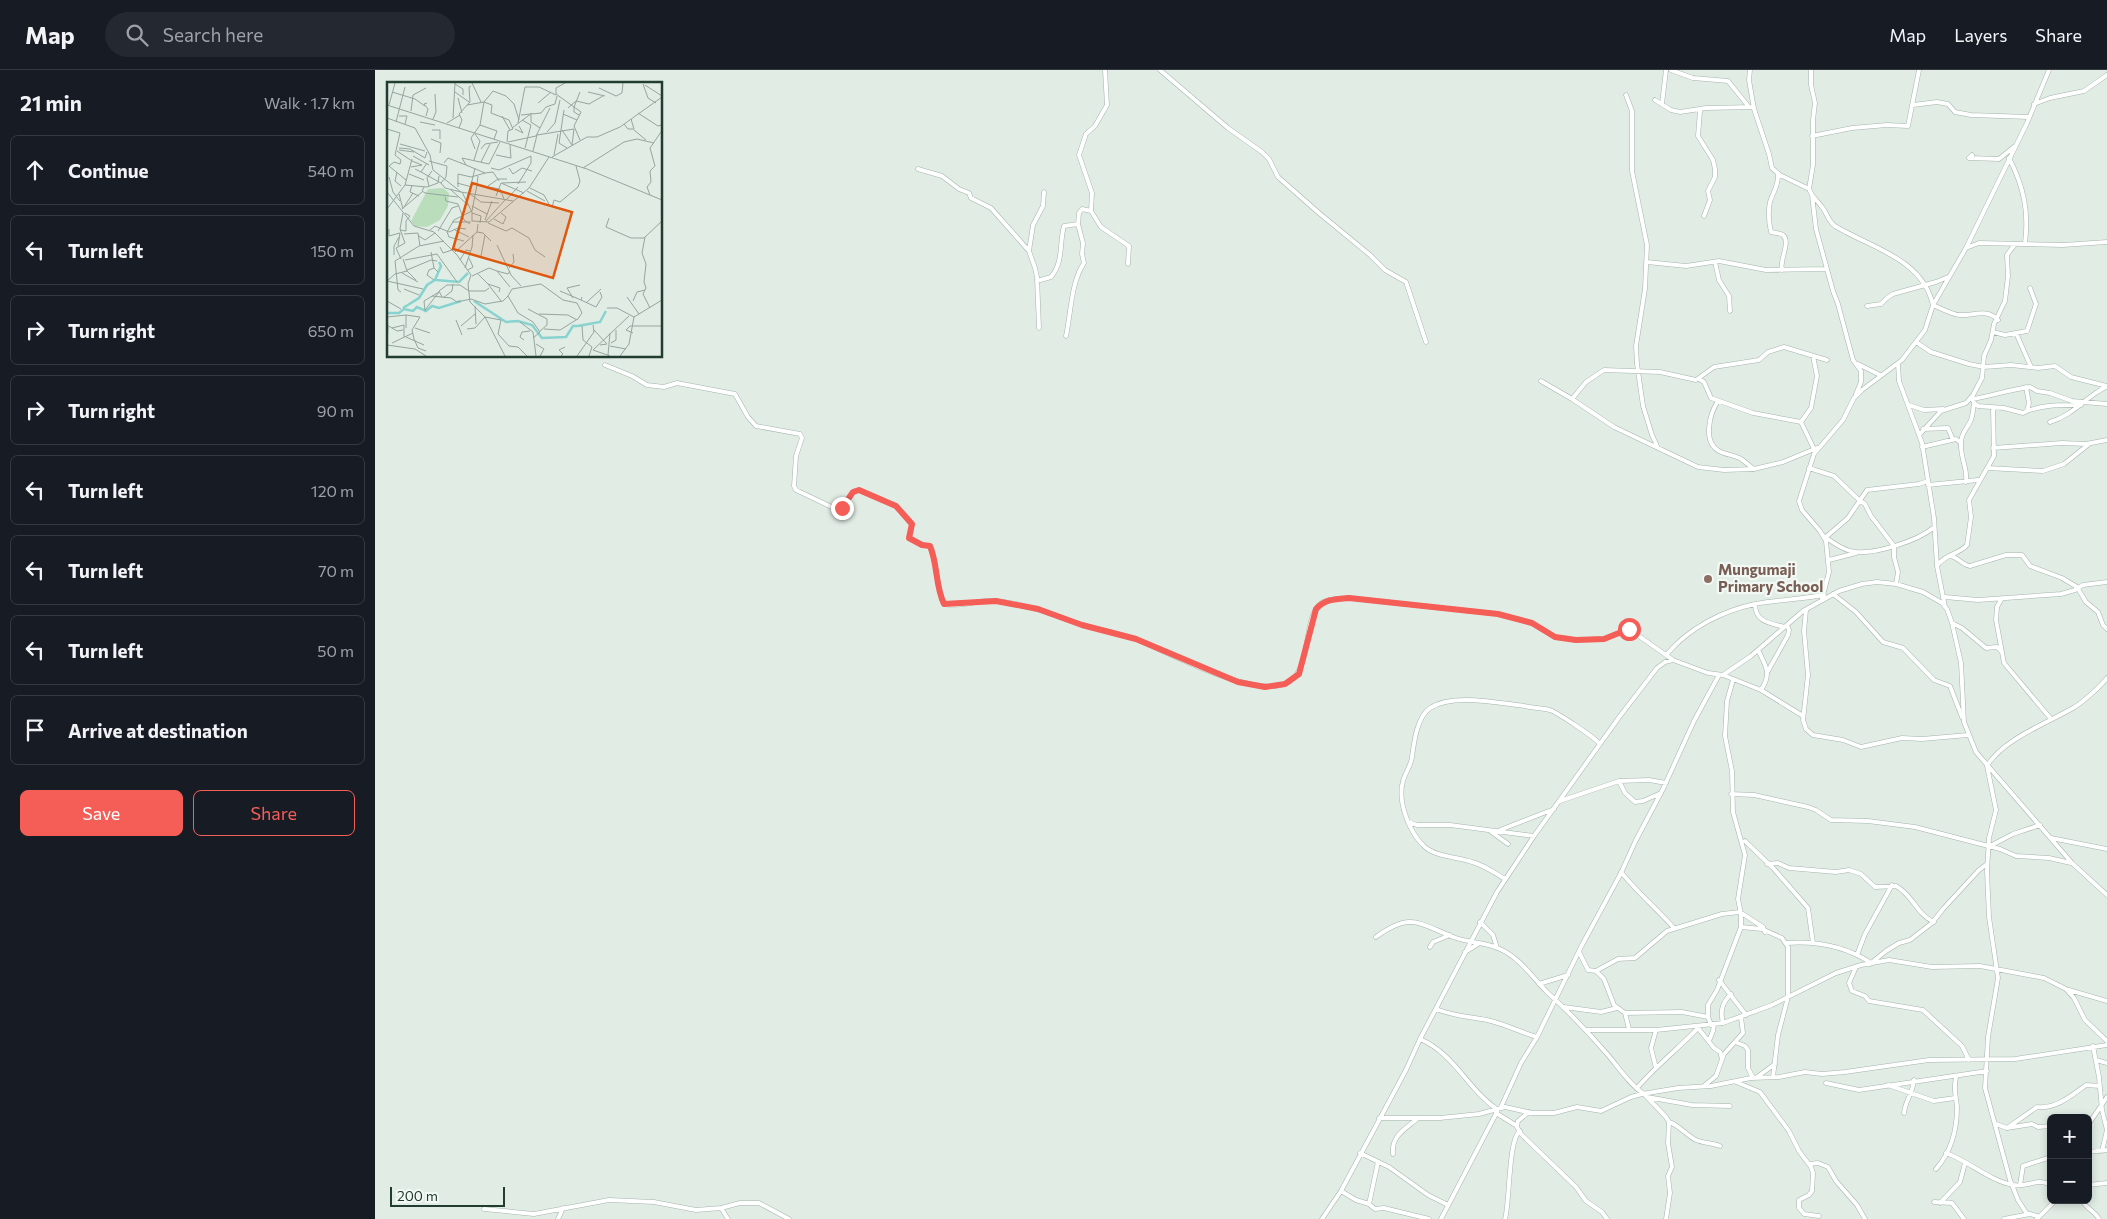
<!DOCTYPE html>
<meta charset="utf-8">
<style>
body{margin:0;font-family:Commissioner,sans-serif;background:#242831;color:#f1f3f6}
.controls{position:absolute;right:15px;bottom:15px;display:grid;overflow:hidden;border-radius:8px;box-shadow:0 2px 8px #0003}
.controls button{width:45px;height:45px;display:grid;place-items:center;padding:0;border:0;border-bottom:1px solid #363941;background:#171b24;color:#f1f3f6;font:25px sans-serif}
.scale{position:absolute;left:15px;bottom:12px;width:115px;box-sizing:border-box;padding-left:5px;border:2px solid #213d30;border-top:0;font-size:14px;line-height:18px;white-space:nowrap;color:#213d30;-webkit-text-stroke:4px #f2f9f4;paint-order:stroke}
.stop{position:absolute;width:15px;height:15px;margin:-11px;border:4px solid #f55d57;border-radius:50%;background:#fff}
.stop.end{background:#f55d57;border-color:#fff;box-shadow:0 1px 5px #0008}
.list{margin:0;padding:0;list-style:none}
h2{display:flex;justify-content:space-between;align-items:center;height:65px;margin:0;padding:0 20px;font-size:21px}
h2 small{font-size:16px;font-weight:400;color:#9ea1a6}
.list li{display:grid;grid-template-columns:32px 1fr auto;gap:15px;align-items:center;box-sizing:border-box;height:70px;margin:0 10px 10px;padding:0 10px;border:1px solid #363941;border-radius:8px}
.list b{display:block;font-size:19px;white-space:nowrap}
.list em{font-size:16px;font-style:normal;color:#9ea1a6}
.actions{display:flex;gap:10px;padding:15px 20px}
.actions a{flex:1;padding:11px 0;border:1px solid #f55d57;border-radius:8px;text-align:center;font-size:18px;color:#f55d57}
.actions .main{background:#f55d57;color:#fff}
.icon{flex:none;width:28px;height:28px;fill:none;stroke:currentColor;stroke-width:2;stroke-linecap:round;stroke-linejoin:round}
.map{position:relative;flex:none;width:1732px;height:1149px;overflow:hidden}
header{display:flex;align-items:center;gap:30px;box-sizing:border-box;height:70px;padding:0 25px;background:#171b24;border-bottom:1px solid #363941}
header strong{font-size:24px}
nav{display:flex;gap:28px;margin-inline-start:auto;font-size:18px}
.search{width:350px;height:45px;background:#242831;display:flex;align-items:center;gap:12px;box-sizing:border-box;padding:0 18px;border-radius:28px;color:#9ea1a6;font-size:19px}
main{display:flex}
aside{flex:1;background:#171b24}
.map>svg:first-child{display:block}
</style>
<header>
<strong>Map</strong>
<div class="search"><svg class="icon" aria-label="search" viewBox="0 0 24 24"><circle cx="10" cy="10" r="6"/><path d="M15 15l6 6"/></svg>Search here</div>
<nav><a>Map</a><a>Layers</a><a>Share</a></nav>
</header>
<main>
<aside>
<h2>21 min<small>Walk · 1.7 km</small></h2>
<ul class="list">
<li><svg class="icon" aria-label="ahead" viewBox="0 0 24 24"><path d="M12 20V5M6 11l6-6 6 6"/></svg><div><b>Continue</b></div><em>540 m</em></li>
<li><svg class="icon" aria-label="left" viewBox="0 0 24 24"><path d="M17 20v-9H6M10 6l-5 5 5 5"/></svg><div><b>Turn left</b></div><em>150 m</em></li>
<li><svg class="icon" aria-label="right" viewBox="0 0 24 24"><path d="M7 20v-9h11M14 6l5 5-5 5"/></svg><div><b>Turn right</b></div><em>650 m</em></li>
<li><svg class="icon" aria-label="right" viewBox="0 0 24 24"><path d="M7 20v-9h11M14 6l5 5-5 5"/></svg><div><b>Turn right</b></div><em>90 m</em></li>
<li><svg class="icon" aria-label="left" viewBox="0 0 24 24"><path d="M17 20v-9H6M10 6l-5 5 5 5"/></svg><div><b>Turn left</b></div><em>120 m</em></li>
<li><svg class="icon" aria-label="left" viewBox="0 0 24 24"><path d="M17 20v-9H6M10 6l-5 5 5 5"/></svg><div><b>Turn left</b></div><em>70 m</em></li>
<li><svg class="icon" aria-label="left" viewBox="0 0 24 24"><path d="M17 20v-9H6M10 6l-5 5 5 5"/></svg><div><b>Turn left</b></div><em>50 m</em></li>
<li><svg class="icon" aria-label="arrive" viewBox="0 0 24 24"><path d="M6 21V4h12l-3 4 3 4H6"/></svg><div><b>Arrive at destination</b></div></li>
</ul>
<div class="actions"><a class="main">Save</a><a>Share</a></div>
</aside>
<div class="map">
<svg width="1732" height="1149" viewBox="0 0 1732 1149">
<rect width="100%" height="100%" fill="#e1ece5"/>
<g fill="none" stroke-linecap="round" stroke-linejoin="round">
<!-- street casing -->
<g stroke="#a4b4ab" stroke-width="5">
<path id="street" d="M730,0L732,35L720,56L711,64L704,85L717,123L716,141L726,157L754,176L753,194
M785,0L853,58L887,82L894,89L903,107L944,143L995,185L1010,200L1031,212L1051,272
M1296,0L1318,8L1353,11L1374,37
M1375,0L1374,10L1379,39L1394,84L1397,98L1405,105L1434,119
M1436,0V15L1440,33L1438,50V95L1434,119L1437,125L1441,159L1458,221L1463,234L1478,290L1486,301V312L1481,324
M1251,25L1257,41V101L1272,175L1270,219L1261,276L1262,294L1268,336L1277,365L1283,378
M1280,30L1296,40L1305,42L1331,38L1379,37
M1287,34L1291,0
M1659,34L1675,28L1709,21L1732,5
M1538,35L1562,32L1573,34L1580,42L1596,45L1654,47
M1325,41L1323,66L1338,90L1340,99V107L1333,121L1335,130L1329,146
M1437,66L1477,58L1512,55L1533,56L1544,0
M1597,85L1594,88L1624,89L1640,76
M1634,88C1649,117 1654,142 1650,173
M543,99L567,106L584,119L594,123L596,128L616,138L654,181L660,198L662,207L664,258
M1403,104C1404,115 1398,122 1395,132C1393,141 1394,153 1396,162C1400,163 1405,163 1408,165C1416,172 1404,191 1407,200
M1437,125C1440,129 1444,133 1447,137C1452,143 1453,151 1460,156C1496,178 1547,188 1558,235C1565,238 1578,245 1585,245C1598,246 1612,238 1623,250
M1591,178L1604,173L1688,175L1732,172
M654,181L658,155L668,136L669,122
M1272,192L1311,196L1344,191L1391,200L1452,199
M1340,192L1344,210L1354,226L1355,241
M662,211L676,207C689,191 684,174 689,156L703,154L704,143L707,139L716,141
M1492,236L1506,234L1512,228L1518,224L1561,212L1573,207
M1618,262L1630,265L1652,261L1661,234L1655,218
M1641,263L1656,297
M691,266C696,243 696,212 709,193L707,184L708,173L703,154
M1541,272L1556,282L1594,294L1609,297L1636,295L1663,298L1680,296L1696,307L1732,316
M1523,293L1524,311L1547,373L1559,448L1562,496L1570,537
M1483,294L1505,305
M230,295L257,306L272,315L289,317L302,313L360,324L373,347L381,356L425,364L427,368L421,386L419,416L421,420L463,440C472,436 473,422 484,420L521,436L537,455L534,468L547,475L555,476C563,495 560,515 569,534C586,538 604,529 621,531C650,533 678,545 705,554C724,560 745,563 763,570C797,584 876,627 910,614C939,603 926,544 948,532C956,528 966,529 974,528L1123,544L1157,553L1180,567L1201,570L1229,569L1254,559L1298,590
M1324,309L1329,312L1336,328L1378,343L1426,352L1439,379
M1166,311L1197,329L1239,357L1323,397L1349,400L1379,399L1408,392L1442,378
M1651,317L1654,333L1652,341
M1197,329L1211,312L1229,300L1285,302L1321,310L1339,297L1384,290L1393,282L1409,277L1452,290
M1597,329L1600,334L1603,336L1629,338L1648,343C1666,334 1686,335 1706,335
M1598,329C1617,326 1636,319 1655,317L1662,321L1675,323L1697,331L1732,334
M1343,331C1335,343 1327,372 1344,381C1351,385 1360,385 1366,389C1371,392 1374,396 1379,399
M1534,335L1549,340L1568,339
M1426,352L1436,338L1442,306L1438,286
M1675,352C1699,345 1710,327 1731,317
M1548,359L1573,358L1578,370
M1545,364L1566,341L1591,333L1598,325L1607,308L1609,286L1616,270L1619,254L1630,231L1633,206L1632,185L1640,174
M1547,377L1581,369L1586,373
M1618,378L1687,373L1711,374L1732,370
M1434,398L1459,406L1484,430
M1612,398L1668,401L1689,394L1714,374
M1591,412C1593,398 1585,388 1586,373C1586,363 1591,360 1595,352C1598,347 1598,339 1599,333
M1553,415L1603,410
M1484,430L1490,434L1496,446L1519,476V487L1523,502L1521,514
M1449,466C1458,473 1469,481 1481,482C1501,484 1542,471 1558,458
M1451,467L1473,448L1492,420L1544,414L1553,411
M1575,486C1583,487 1587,495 1595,496L1631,485H1647L1655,496L1687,508L1702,517L1711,532L1723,542L1728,555L1732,559
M1454,490L1481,483
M1562,496C1570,484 1583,485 1592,475L1596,447L1594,430L1619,386L1618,338
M1458,524L1481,542L1508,572L1528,578L1559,610L1575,616L1587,647
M1570,527L1603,530L1686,524L1700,520L1708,515L1732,512
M1627,528L1622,537L1621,550L1629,593L1676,649
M1447,529L1454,502L1451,471L1445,461L1427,440L1424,431L1439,384L1468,350L1479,328L1487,320L1527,290L1550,260L1558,235L1591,178L1652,53L1674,0
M1380,534C1380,552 1395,553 1409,557
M1431,540L1429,561L1433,605L1428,650L1431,659L1438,665L1468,670L1486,677L1527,668L1547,669L1593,665
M1577,553L1587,558L1611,578L1622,577L1626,581
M1383,580C1391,596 1397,604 1386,620
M1292,584C1314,558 1347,541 1380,534C1403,530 1426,529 1449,525
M1393,601L1413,565L1414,560L1412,555
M1348,605L1386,620L1428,646
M1244,711L1250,723L1260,732L1268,731L1286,723
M1356,724L1379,725L1433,737L1441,740L1456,750L1493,751L1540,757L1625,779L1641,786L1674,788L1696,793
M1185,731L1244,711L1274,710L1291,713
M1033,752L1042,755H1075L1159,766
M1125,760L1179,739
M1115,761L1133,774
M1676,768L1732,779
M1370,771L1399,799L1433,838L1438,873
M1615,776L1638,764L1665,755
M1392,794L1403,793L1414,798L1461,802L1474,800L1486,804L1500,817L1521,816C1538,825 1541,844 1559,852
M1246,802C1262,822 1282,839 1299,858
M1130,809C1120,803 1109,795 1097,792C1082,787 1062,787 1050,777C1035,764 1022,732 1028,711C1030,703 1036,696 1037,687C1039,672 1042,647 1055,638C1078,623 1123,633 1149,636C1157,638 1166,638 1175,640C1183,643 1219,667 1225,674
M1105,852L1118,865L1122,878
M1366,857L1387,859L1407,868L1413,877V927L1403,965L1398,1007
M1001,867C1037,841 1044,854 1081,868C1095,873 1111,872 1125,879C1145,888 1157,907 1172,922C1194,942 1214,963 1233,985C1244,998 1255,1015 1269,1024
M1412,873C1442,871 1470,876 1496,893
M1055,877L1058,872L1075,865
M1090,882L1103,874
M1204,882L1213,900L1221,901L1243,889L1260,888L1292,861L1347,844L1365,842L1388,857L1390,862
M1482,885L1490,864L1517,815
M1495,894L1511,881L1524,873L1535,870L1557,853L1568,839L1604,800L1612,794
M1481,897L1474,913L1477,921L1490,926L1494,931L1548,940L1587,976L1594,990
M1221,901L1229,909L1239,935L1250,943L1254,959
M1344,910L1371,945
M1164,914L1193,905
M1694,920L1732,931
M1189,937L1226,942L1242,938
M1061,939C1082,947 1092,946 1112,950C1130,954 1145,962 1162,967
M1250,943L1307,942L1333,947
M1348,953C1345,941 1347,933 1356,924
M1336,955L1333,947V935L1342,920L1366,857V844L1363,829L1370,785L1358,742L1357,701L1350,666L1352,631L1358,610
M1323,958L1339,978L1345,982L1347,989
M1212,960H1281L1348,953L1397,935L1461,903L1486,895L1514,890L1557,897L1605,896L1669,908L1691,919L1699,928L1710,950L1732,971
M1045,969C1080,984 1093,1020 1123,1040L1066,1149
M1334,971L1338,961L1339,954
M1360,972L1370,976L1373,980V998L1378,1008
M1718,976L1724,1007L1727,1040L1732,1060L1727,1081
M1721,990L1732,993
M1281,998L1276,978L1281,960
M1382,1007L1400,994
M1361,1012L1385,1022L1414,1061L1424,1081L1436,1097L1438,1103L1437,1121L1434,1125L1424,1130V1138L1429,1144L1444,1146
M1451,1013L1484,1020L1612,1001
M1330,1015L1341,1006L1349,984L1368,963L1366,947
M1513,1015L1559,1031L1580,1028
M1262,1018C1281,996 1304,978 1324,957
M1270,1025L1291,1047L1294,1052C1304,1055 1311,1065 1321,1070C1328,1073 1337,1073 1345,1076
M1272,1027L1317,1035L1355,1036
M1126,1037L1146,993L1162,967L1207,875L1246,803L1261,770L1288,719L1319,651L1344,605
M1154,1042L1143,1051L1142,1057L1146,1064L1201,1117L1211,1131L1227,1142L1232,1149
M1121,1043L1142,1056
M1529,1043C1530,1031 1538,1023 1539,1010
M1004,1048H1065L1104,1044L1130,1037L1157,1043H1179L1202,1037L1226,1041L1256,1027L1267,1024L1303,1018L1336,1016L1376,1008L1404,1007L1430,1002L1447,1004L1470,1002L1554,990L1640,989L1732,975
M1621,1054L1632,1058L1657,1054L1663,1057L1676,1056
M1713,1055L1732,1027
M1632,1058L1662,1037C1681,1039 1696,1026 1711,1015L1725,1016
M1713,1082L1732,1080
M985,1083L1014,1097L1053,1125L1073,1135
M1571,1083C1594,1091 1613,1110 1638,1115C1652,1118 1662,1107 1676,1115
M1018,1084C1016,1065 1031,1059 1043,1048
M1434,1094L1443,1093L1453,1097L1461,1111L1482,1135L1490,1149
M1561,1099C1576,1082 1582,1059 1582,1037C1581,1024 1578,1021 1581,1007
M1645,1115L1648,1096L1676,1087
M1713,1115L1732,1113
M966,1121L981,1130L994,1134L1000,1139L1009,1138L1054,1149
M1707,1130C1711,1139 1720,1141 1724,1149
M1559,1132L1577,1133L1589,1149
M1565,1133L1585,1112L1590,1093
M994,1134L1003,1092
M346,1138L353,1149
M109,1139L159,1144L234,1130L279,1132L321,1140L346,1138L365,1133H384L414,1149
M1652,1144L1643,1130L1635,1110L1610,1018L1613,967L1623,908L1614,847L1612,801L1614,768L1621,740L1612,696C1627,670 1672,653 1698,638C1707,633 1725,617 1732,608
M183,1149L188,1138
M947,1149L966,1121L1031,1000L1045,969L1122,822L1159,766L1245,646L1282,598L1290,592L1298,590L1333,603L1348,605L1376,586L1428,541L1464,521L1487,514L1502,512L1521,514L1548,522L1567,533L1572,539L1577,553L1586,593L1589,652L1601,682L1697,793L1732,825
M1130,1149C1135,1133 1133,1069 1145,1061
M1291,1149L1295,1123L1293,1106L1297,1097L1293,1073L1294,1052
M1629,1149L1655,1144L1662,1146V1149
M1662,1149L1681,1130"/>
</g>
<!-- street -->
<use href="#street" stroke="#fff" stroke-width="4"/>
</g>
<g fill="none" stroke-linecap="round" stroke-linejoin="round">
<!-- route -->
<path stroke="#f55d57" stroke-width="6" d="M467,438L478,422L484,420L521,436L537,454L534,468L547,475L555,476C563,495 560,515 569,534L621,531L663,539L707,555L761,569L863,612L890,617L910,614L924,604L941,539C950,529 961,529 974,528L1123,544L1157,553L1180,567L1201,570L1229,569L1254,559"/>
</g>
<!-- markers -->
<circle fill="#8d6e63" stroke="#f2f9f4" stroke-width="2" cx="1333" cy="509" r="5"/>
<g text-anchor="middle" stroke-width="4.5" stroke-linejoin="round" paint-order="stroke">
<!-- education labels -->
<g font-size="15" font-weight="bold" fill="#785e54" stroke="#f2f9f4" text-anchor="start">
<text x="1343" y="505">Mungumaji<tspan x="1343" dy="17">Primary School</tspan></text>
</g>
</g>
<!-- overview -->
<g transform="translate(12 12)">
<rect width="275" height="275" fill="#e1ece5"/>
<path d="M56,106L62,111L61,124L53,138L40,145L28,144L24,139L41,107Z" fill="#badebc"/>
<path fill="none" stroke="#88d3cf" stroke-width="2.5" d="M49,198L72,200L81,191M87,219L119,240L131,239L145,243L155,256L179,255L186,244H191M16,226L32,216L40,203L48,198L54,184L52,180M0,231H12L17,227L26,229L30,225L39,229L45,224L52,226L74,219M191,244L213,240L219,229"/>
<path fill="none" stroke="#94a69d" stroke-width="1" d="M85,1L94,20M178,1L169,6V12L194,30L187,44L193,58M68,2L76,7V13M256,2L261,16L269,21M258,3L275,14M212,6L229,14L235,11L236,1M5,10L28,17L38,24M68,10L82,20M201,10L218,14M71,16L75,31M97,20L105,23L104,31L122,38L126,47L121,49L120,60M151,21L164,10M0,23L200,87L275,118M2,23L8,1M80,23L97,20L106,9L119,14L127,22L132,38M181,26L189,19L202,22L216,14M177,28L172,61L180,66M24,29L26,13L39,6M251,31L271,44L275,43M176,32L190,38M134,33L154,31L159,25L168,22L170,14M144,33V40L153,46M192,33L187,30V25L193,10M12,34H20L18,42M39,34L41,27L37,22L40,21M115,34L123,48M0,36L28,46L43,73L46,88L74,110L126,119M66,36L68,1M46,37L49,30L48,12M135,38L144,43L138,66M9,40L18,5M33,40L48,43M60,41L73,33M131,41L138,5H152L169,13M237,42L241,47H247L244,37M93,43L97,20M72,46L75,38L72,32L83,20L82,5L84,4M125,46L145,31M0,47L13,51L8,73L14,78L13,82L7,80L2,84M128,47L136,51L132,44M45,48H53V57M175,48L185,63M247,48L259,58M160,50L168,41L173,18M149,54L163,26M44,57L54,61L53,71M121,60L149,54M13,62L38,69M185,63L187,47M12,66L23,67L38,76L40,70M88,67L84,56L93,43L110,49L107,57M94,67L98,62L111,60M12,68L27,70M10,69L25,79M146,69L150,53L187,47M109,73L124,76L123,63M167,73L171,52M26,74L42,83M165,75L200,55H210L233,45L275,15M87,78L93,59L88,52M94,80L103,62M57,81L61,76L79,83M2,84L19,98M24,85L35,83L25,79M88,86L84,103L90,102L91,94M104,86L112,88L144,74V81L131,102M122,86L126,92L135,86L145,89M196,86L237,60L250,57L267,61M28,87L34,90L40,81M10,90L8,99L14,104M34,90L54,101L59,95L60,84L42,79M98,91L106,90L112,99M22,92L37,98M2,95L6,110L13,119M54,101L58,106L74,110M70,101L85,105M115,101L139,100M18,103L40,105L51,101L52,94M25,103L23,110L32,114M90,103L113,107L117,117M42,104L40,96L45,89M101,104L111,97H120M37,105L35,109L38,111L71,115M71,105V92L84,95L98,91L79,83L75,76L102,82L113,60M143,106L157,113L163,124L179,129M63,107L81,123M140,109L158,119M0,110L27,144L47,150L70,173L84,193L81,202L83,220L98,235L118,274M75,110L85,130V139L102,140L142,106L162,75M12,112L16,127M83,112L94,120L112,121M263,113L260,105L264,100L263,89L268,84L263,66L274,50M109,114L114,101L137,111M58,115L59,119L71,122L77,138L83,142M119,118L131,105M85,124L100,132M17,125L26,111M165,125L167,118L173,120L191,105L193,99L189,84M0,127L18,103L25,77M15,127L35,110M85,131L94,134L93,141M222,136L219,145L244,156H257L275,139M107,137L116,142L119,135L114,131M98,138L105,119M99,139L118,118M65,140H84M101,141L119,149L125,146L142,156L148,168L158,175M2,147V154L13,151L11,164M13,148L19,149V139L23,134L18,131M43,148L48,144L62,150L71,146L79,147M68,148L82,155M51,149L65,126L71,124M60,150L67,138L85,129L90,103M60,150L62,155L77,159M90,150L96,151L104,159M17,152L31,151L33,164M32,154L38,158L48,151M258,155L255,171L259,182L257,200L259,206L256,212L263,226M110,163L124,193L134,204M53,165L56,171L65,168M44,170L47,186M68,170L90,150L91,142M7,173V164L12,155M94,174L98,153M14,177L9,166L18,161L13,147L16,131M16,177L20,189L29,198M18,178L50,172L70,200M73,178L79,168L84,169M78,186L85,165L86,153M122,186L127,180L126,172M20,188L44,178L50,179M81,188L86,185L82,176M110,189L121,192L123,189M15,191L31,200M91,192L101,202L113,206L112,210M85,194L102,186L110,189L123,205M47,198L40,193L42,188L47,186L51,190M0,199L36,207M0,199L8,192L20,189M101,202L114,219M17,207L32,213M82,209H98L102,206M173,209L194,218M14,210L11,208L8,179L32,164L57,159M45,214L64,216L70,220L84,217L98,222L116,219L121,214M55,215L52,209L60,203H73L82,209M195,215L194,218L209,225L215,215L213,210M240,215L252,232M56,216L65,209L66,202M186,216L180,206L193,203M0,219L14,227M246,219L250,210L258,208M199,221L214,207M88,224L89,242M220,226H230L247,235L275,218M141,227L160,237V243L153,249M38,228L52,210M38,229L37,219L52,210M19,233L33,235L25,248L27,257L31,266L39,269M0,235L19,233V246M69,238L75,253M133,240L146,250L149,274M0,243L10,249L16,248M74,244L88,232M195,244L196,258L205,265L202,274M5,246L17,243V255M28,246L43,251M80,247L88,246L98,235L114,238L111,252L122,264L131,265L140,274M157,247L173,248L189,238M207,248L220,262L213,263M246,251L239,248L243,244H275M19,255L37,263M146,256L153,250L146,240L131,231L121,214L125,207L154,202L176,218L190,221L195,231L190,238L181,233L152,232M137,258L133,255L135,250L143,249M0,260L1,245M5,261L26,251M224,261L229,258V248M149,262L157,267L153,274M0,263L28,267L39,274M223,264L239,267M206,268L242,234M206,268L223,274M221,273L223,251M174,274L176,272L172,268L178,265M190,274L207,250L206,243M233,274L242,262L247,235"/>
<path fill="#de580e" fill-opacity="0.15" stroke="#de580e" stroke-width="2.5" d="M85,101L185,130L166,196L66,167Z"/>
<rect width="275" height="275" fill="none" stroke="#213d30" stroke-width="2.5"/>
</g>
</svg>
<div class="controls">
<button>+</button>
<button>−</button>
</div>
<div class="scale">200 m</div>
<div class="stop" style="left:1254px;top:559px"></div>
<div class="stop end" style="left:467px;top:438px"></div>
</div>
</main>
